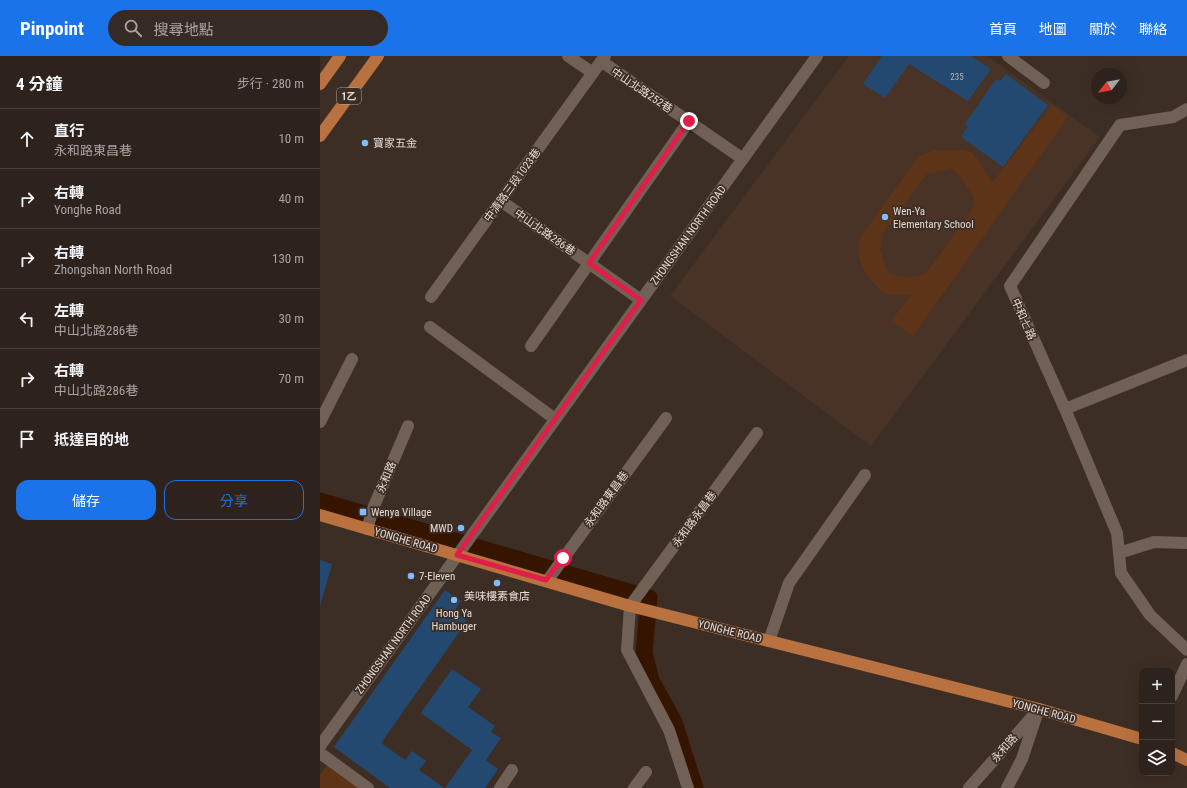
<!DOCTYPE html>
<html lang="zh-TW">
<meta charset="utf-8">
<style>
body{margin:0;font-family:"Roboto Condensed","Noto Sans TC",sans-serif;background:#362a25;color:#f1f3f6}
.controls{position:absolute;right:12px;bottom:12px;display:grid;overflow:hidden;border-radius:8px;box-shadow:0 4px 16px #0002}
.controls button{width:36px;height:36px;display:grid;place-items:center;padding:0;border:0;border-bottom:1px solid #493f3b;background:#2e221c;color:#f1f3f6;font:20px sans-serif}
.compass{position:absolute;left:771px;top:12px;width:36px;height:36px;border-radius:50%;background:#2e221c;box-shadow:0 4px 16px #0002;rotate:239deg}
.stop{position:absolute;width:12px;height:12px;margin:-9px;border:3px solid #e11d48;border-radius:50%;background:#fff}
.stop.end{background:#e11d48;border-color:#fff;box-shadow:0 1px 4px #0008}
.list{margin:0;padding:0;list-style:none}
h2{display:flex;justify-content:space-between;align-items:center;height:52px;margin:0;padding:0 16px;font-size:17px}
h2 small{font-size:13px;font-weight:400;color:#a7a4a3}
.list li{display:grid;grid-template-columns:26px 1fr auto;gap:12px;align-items:center;box-sizing:border-box;height:60px;padding:0 16px;border-top:1px solid #493f3b}
.list b{display:block;font-size:15px;white-space:nowrap}
.list p{margin:0;font-size:13px;white-space:nowrap;color:#a7a4a3}
.list em{font-size:13px;font-style:normal;color:#a7a4a3}
.actions{display:flex;gap:8px;padding:12px 16px}
.actions a{flex:1;padding:9px 0;border:1px solid #1a73e8;border-radius:12px;text-align:center;font-size:14px;color:#1a73e8}
.actions .main{background:#1a73e8;color:#fff}
.icon{flex:none;width:22px;height:22px;fill:none;stroke:currentColor;stroke-width:2;stroke-linecap:round;stroke-linejoin:round}
.map{position:relative;flex:none;width:867px;height:732px;overflow:hidden}
header{display:flex;align-items:center;gap:24px;box-sizing:border-box;height:56px;padding:0 20px;background:#1a73e8;color:#fff}
header strong{font-size:19px}
nav{display:flex;gap:22px;margin-inline-start:auto;font-size:14px}
.search{width:280px;height:36px;background:#362a25;display:flex;align-items:center;gap:10px;box-sizing:border-box;padding:0 14px;border-radius:22px;color:#a7a4a3;font-size:15px}
main{display:flex}
aside{flex:1;background:#2e221c}
.map>svg:first-child{display:block}
</style>
<header>
<strong>Pinpoint</strong>
<div class="search"><svg class="icon" aria-label="search" viewBox="0 0 24 24"><circle cx="10" cy="10" r="6"/><path d="M15 15l6 6"/></svg>搜尋地點</div>
<nav><a>首頁</a><a>地圖</a><a>關於</a><a>聯絡</a></nav>
</header>
<main>
<aside>
<h2>4 分鐘<small>步行 · 280 m</small></h2>
<ul class="list">
<li><svg class="icon" aria-label="ahead" viewBox="0 0 24 24"><path d="M12 20V5M6 11l6-6 6 6"/></svg><div><b>直行</b><p>永和路東昌巷</p></div><em>10 m</em></li>
<li><svg class="icon" aria-label="right" viewBox="0 0 24 24"><path d="M7 20v-9h11M14 6l5 5-5 5"/></svg><div><b>右轉</b><p>Yonghe Road</p></div><em>40 m</em></li>
<li><svg class="icon" aria-label="right" viewBox="0 0 24 24"><path d="M7 20v-9h11M14 6l5 5-5 5"/></svg><div><b>右轉</b><p>Zhongshan North Road</p></div><em>130 m</em></li>
<li><svg class="icon" aria-label="left" viewBox="0 0 24 24"><path d="M17 20v-9H6M10 6l-5 5 5 5"/></svg><div><b>左轉</b><p>中山北路286巷</p></div><em>30 m</em></li>
<li><svg class="icon" aria-label="right" viewBox="0 0 24 24"><path d="M7 20v-9h11M14 6l5 5-5 5"/></svg><div><b>右轉</b><p>中山北路286巷</p></div><em>70 m</em></li>
<li><svg class="icon" aria-label="arrive" viewBox="0 0 24 24"><path d="M6 21V4h12l-3 4 3 4H6"/></svg><div><b>抵達目的地</b></div></li>
</ul>
<div class="actions"><a class="main">儲存</a><a>分享</a></div>
</aside>
<div class="map">
<svg width="867" height="732" viewBox="0 0 867 732">
<rect width="100%" height="100%" fill="#3d2e25"/>
<!-- built -->
<path fill="#483326" d="M529,0H667L780,81L551,390L350,240Z"/>
<!-- green -->
<path fill="#5e3418" fill-rule="evenodd" d="M732,49L748,61L593,280L571,265L591,239C583,239 575,240 567,238C557,234 545,217 541,207C538,200 539,191 539,183L598,101L615,94H642L651,96L662,110L672,127ZM631,112L640,120L654,142L652,154L607,216C591,224 585,222 568,217L560,193L563,177L607,118Z
M7,709L38,732H0V719Z"/>
<g fill="none" stroke-linecap="round" stroke-linejoin="round">
<!-- canal -->
<path stroke="#361500" stroke-width="17" d="M0,445L329,542L324,597L331,624L354,666L375,732"/>
</g>
<!-- building -->
<path fill="#244970" d="M562,0H651L671,13L648,45L589,8L565,42L543,28Z
M686,18L728,49L683,111L641,81L648,70L645,68L676,23L680,25Z
M0,504L12,508L0,550Z
M125,534L141,545L134,555L147,565L61,687L85,704L92,695L106,705L99,714L124,732H70L14,691Z
M132,613L161,633L148,651L175,670L171,676L181,682L166,704L178,713L165,732H125L152,694L101,657Z"/>
<g fill="none" stroke-linecap="round" stroke-linejoin="round">
<!-- minor -->
<path stroke="#716056" stroke-width="12" d="M248,0L273,17
M688,0L724,27
M281,5L423,103
M867,53L853,61L800,69L690,230L745,353L797,477L801,517L830,559L867,594
M181,145L321,244
M111,241L285,0
M110,271L235,363
M211,290L369,65
M745,353L867,304
M0,366L32,303
M47,473L54,450L88,370
M799,497L834,486L867,487
M227,525L346,362
M449,585L469,527L545,419
M852,640L867,608
M0,690L497,0
M0,697L48,732
M180,732L192,714
M314,732L326,716
M368,732L349,674L307,594L310,550L437,377
M649,732L719,653
M687,732L702,703L717,658"/>
<!-- major -->
<path stroke="#b8713f" stroke-width="12" d="M0,28L20,0
M0,80L58,0
M0,459L310,550L719,653L822,683
M852,697L867,704"/>
</g>
<g fill="none" stroke-linecap="round" stroke-linejoin="round">
<!-- route -->
<path stroke="#e11d48" stroke-width="5" d="M243,502L226,524L137,499L321,244L269,207L369,65"/>
</g>
<!-- markers -->
<g fill="#83bcfb" stroke="#3d2e25" stroke-width="1.5">
<circle cx="45" cy="87" r="4"/>
<circle cx="565" cy="161" r="4"/>
<rect x="39" y="452" width="8" height="8" rx="2"/>
<circle cx="141" cy="472" r="4"/>
<circle cx="91" cy="520" r="4"/>
<circle cx="177" cy="527" r="4"/>
<circle cx="134" cy="544" r="4"/>
</g>
<g text-anchor="middle" stroke-width="3.5" stroke-linejoin="round" paint-order="stroke">
<!-- number labels -->
<g font-size="9" fill="#b4b6bb">
<text x="637" y="24">235</text>
</g>
<!-- shield labels -->
<rect fill="#3d2e25" stroke="#b2a6a0" stroke-width="1" x="17" y="32" width="24" height="16" rx="3"/>
<g font-size="10" font-weight="bold" fill="#e4dad4">
<text x="29" y="44">1乙</text>
</g>
<!-- street labels -->
<g font-size="11" fill="#e4dad4" stroke="#3d2e25">
<text transform="translate(322 34) rotate(34)" y="4">中山北路252巷</text>
<text transform="translate(192 129) rotate(-54)" y="4">中清路三段1023巷</text>
<text transform="translate(225 176) rotate(35)" y="4">中山北路286巷</text>
<text transform="translate(368 179) rotate(-54)" y="4">ZHONGSHAN NORTH ROAD</text>
<text transform="translate(704 263) rotate(66)" y="4">中和七路</text>
<text transform="translate(66 421) rotate(-67)" y="4">永和路</text>
<text transform="translate(286 443) rotate(-54)" y="4">永和路東昌巷</text>
<text transform="translate(374 463) rotate(-54)" y="4">永和路永昌巷</text>
<text transform="translate(86 484) rotate(16)" y="4">YONGHE ROAD</text>
<text transform="translate(410 575) rotate(14)" y="4">YONGHE ROAD</text>
<text transform="translate(73 588) rotate(-54)" y="4">ZHONGSHAN NORTH ROAD</text>
<text transform="translate(724 655) rotate(15)" y="4">YONGHE ROAD</text>
<text transform="translate(684 692) rotate(-49)" y="4">永和路</text>
</g>
<!-- poi labels -->
<g font-size="11" fill="#e4dad4" stroke="#3d2e25" text-anchor="start">
<text x="53" y="91">寶家五金</text>
<text x="573" y="159">Wen-Ya<tspan x="573" dy="13">Elementary School</tspan></text>
<text x="51" y="460">Wenya Village</text>
<text x="133" y="476" text-anchor="end">MWD</text>
<text x="99" y="524">7-Eleven</text>
<text x="177" y="544" text-anchor="middle">美味樓素食店</text>
<text x="134" y="561" text-anchor="middle">Hong Ya<tspan x="134" dy="13">Hambuger</tspan></text>
</g>
</g>
</svg>
<div class="controls">
<button>+</button>
<button>−</button>
<button><svg class="icon" aria-label="layers" viewBox="0 0 24 24"><path d="M12 4l9 5-9 5-9-5zM3 14l9 5 9-5"/></svg></button>
</div>
<svg class="compass" viewBox="-18 -18 36 36"><path d="M0-13l5 13h-10z" fill="#e53935"/><path d="M0 13l5-13h-10z" fill="#a7a4a3"/></svg>
<div class="stop" style="left:243px;top:502px"></div>
<div class="stop end" style="left:369px;top:65px"></div>
</div>
</main>
